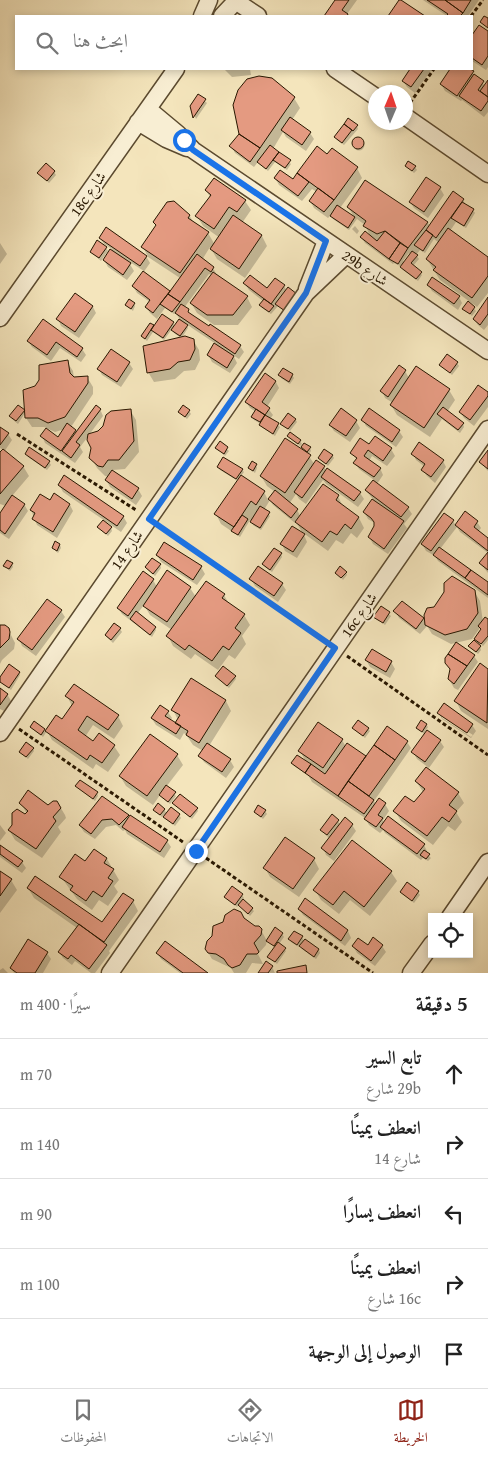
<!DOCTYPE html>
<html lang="ar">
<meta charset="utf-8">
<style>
body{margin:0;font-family:"Gentium Book Plus",Amiri,serif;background:#f2f2f2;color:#222;direction:rtl}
.controls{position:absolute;right:15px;bottom:15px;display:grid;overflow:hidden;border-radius:0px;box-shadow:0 2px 8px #0003}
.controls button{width:45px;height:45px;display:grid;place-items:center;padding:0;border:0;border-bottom:1px solid #e0e0e0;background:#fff;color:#222;font:25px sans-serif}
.compass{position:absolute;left:368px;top:85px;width:45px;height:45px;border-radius:50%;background:#fff;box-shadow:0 2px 8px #0003;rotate:2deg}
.stop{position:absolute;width:15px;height:15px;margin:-11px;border:4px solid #1a73e8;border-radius:50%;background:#fff}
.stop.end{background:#1a73e8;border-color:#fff;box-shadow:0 1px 5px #0008}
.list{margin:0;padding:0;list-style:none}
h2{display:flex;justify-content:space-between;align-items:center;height:65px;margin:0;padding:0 20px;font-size:21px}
h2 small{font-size:16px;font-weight:400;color:#767676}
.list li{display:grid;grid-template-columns:32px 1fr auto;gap:15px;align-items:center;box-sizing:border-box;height:70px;padding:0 20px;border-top:1px solid #e0e0e0}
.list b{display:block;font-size:19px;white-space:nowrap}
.list p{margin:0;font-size:16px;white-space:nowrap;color:#767676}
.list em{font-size:16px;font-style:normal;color:#767676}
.icon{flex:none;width:28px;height:28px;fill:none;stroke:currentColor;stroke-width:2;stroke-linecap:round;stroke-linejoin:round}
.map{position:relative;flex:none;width:488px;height:973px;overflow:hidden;direction:ltr}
.search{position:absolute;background:#fff;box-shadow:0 2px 8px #0003;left:15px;right:15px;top:15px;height:55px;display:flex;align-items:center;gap:12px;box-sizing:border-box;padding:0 18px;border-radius:0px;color:#767676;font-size:19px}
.sheet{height:415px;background:#fff}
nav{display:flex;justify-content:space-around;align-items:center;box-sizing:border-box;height:70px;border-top:1px solid #e0e0e0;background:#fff;font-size:14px;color:#767676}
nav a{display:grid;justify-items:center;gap:2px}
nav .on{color:#8f2418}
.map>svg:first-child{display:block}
</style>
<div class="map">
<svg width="488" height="973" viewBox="0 0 488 973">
<rect width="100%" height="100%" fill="#f4e5bc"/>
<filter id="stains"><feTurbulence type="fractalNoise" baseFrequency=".004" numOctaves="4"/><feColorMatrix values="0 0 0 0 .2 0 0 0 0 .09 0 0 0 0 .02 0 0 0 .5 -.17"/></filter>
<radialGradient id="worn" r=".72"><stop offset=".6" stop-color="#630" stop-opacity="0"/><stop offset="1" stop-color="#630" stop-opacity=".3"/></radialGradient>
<!-- shadow -->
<path fill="#0003" fill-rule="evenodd" d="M337,0H357L347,14L348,16H325Z
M423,0H479L468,16H447Z
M479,26L488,32V67L486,70L472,61V37Z
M224,69H250L251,75L232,77Z
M411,69H432L415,93L407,87L403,81Z
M452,69H468L485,86L488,82V112L484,117L462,100L461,101L445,91L441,84Z
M272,79L294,98L300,108L292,120L310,133L314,139L306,151L286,137L283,132L273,149L291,164L287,170L275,162L268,171L258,162L254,167L235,153L231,146L239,136Z
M198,95L207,103L196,119L191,106Z
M357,126L358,129L344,145L337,140L336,137Z
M353.5 145a5.5 5.5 0 1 1 11 0a5.5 5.5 0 1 1-11 0Z
M317,148L328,155L357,168L362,178L340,208L354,217L348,207L366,181L428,223L430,227L463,200L466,205L473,210L475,213L466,228L456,222L450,231L488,258V293L477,307L440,280L433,269L427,259L439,243L434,239L425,253L420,250L416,255L419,259L413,266L422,275L418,281L403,270L400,265V266L394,263L393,264L365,243L361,237L370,236L365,225L357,219L349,230L333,219L331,215L328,218L314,208L310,201L317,192L312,189L302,201L279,185L275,178L293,181ZM409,253L411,255L405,262L403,261Z
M406,166L415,167L417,170L414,173Z
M54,172L56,175L49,183L39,173Z
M440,188L444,195L428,218L414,208L410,202Z
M206,190L245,201L251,210L242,223L262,236L267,246L245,278L217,259L210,247L202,260L213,268L217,275L216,276L247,297L252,307L238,325H214L197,313L191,303L212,275L209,274L184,308L192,316L240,346L244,352L239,359L233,355L237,363L230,373L212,362L208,355L216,344L186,324L188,328L183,336L193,340L199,350L200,360L195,370L184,371L175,379L154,382L148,372L181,338L174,333L172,329L164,340L153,332L147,341L142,336L150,324L154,327L173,323L175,327L180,320L176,313L174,314L165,308L157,319L150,313L146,307L150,302L137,293L133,286L144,271L128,261L134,271L127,280L108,267L104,260L112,249L104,244L100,238L146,256L150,263L143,273L170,292L180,278L148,257L143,247L189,215L194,223L208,233L215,245L220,238L203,226L197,216L210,197Z
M355,226L359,231L357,234L352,229Z
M0,243L7,254L0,264Z
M106,248L108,251L101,261L91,252Z
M275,280L284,286L287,291V313L278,306L271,314L262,308L261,305L263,301L249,290L245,284L267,290Z
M428,285L459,297L462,303L458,310L432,291Z
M75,295L93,307L96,313L79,338L61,326L58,319Z
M488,299V325L484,330L478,325L474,319Z
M468,303L476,311L472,316L464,309Z
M134,304L135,306L133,311L126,305Z
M43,321L82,349L86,355L81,362L60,348L51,361L32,347L28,341Z
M67,362L73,371L74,378L87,377L93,387V394L71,427L77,432L100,409L103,416L89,435L99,432L130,410L136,420L139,452L125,469L113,470V472L138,489L142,496L136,505L110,487L106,480L109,477L105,476L97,468L91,457L92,448L87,438L80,447L83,452L75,463L45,443L42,436L58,438L65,429L55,432L44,427H32L26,418L36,387Z
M129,363L133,369L121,387L102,375L99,369Z
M457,363L459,366L452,375L441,365Z
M399,367L405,371L409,378L449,390L455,400L447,412L463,424L464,427L460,433L442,419L430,437L397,415L391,405L393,403L385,398L382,391Z
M265,375L276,382L279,388L267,407L273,415L270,419L280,427L275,436L262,427L261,424L254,420L252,417L256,412L250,408L246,402Z
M280,375H292L294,378L290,384L281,378Z
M488,393V407L474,426L464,418L460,412Z
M341,410L356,421L360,428L350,442L334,431L330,425Z
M24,411L25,413L18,424L12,419L11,416Z
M189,411L191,414L187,419L179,412Z
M295,419L297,422L290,431L282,424Z
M363,420L399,431L403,437L396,447L366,426Z
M0,428L8,434L12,440L4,452L23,466L29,476L12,496L24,504L28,511L9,539L0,533V515L6,506L0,504V454L3,450L0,448Z
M289,436L300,441L302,444L300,446Z
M375,438L391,449L395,456L387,466L372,456L369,461L380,468L383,475L377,484L408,508L412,514L404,524L407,528L388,554L373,544L369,537L376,524L368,519L364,512L373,499L366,491L374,480L359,469L355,463L357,460L352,453L369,446Z
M220,443L229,451L225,456L217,448Z
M303,447L310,448L311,451L308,455L315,465L324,467L326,471L360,493L364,499L358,507L326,484L323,480L306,504L299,499L296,494L289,504L297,510L301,517L338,496L343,507L359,518L364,528L357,538L351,533L343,544L336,540L328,551L302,532L296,522L295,523L273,505L270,500L264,510L270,516L261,530L253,525L250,520L240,537L221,524L216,514L238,481L220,470L218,467L242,470L244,472L241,476L264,492L268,500L275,492L267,486L261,476L307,454Z
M488,452V471L480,462Z
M26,454L49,462L51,465L47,470L28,457Z
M413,454L443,461L446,467L435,483L427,476L423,470L425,467L416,460Z
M332,455L334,458L328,466L319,458Z
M256,465L257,468L255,473L249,468Z
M59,485L123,516L127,523L121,532L63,492Z
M50,502L70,505L73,511L57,538L37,525L31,510Z
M465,513L477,522L481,528L478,532L488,539V553L460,532L457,527L440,549L488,583V598L438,561L435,556L426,551L422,544L453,521L456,526Z
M99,527L111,528L112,531L108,536Z
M304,535L307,542L297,558L285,551L282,544Z
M60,545L61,548L58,553L53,548Z
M281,554L282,557L272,572L265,567L263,564Z
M488,554V573L480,563Z
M157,555L201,567L205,574L197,585L161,562Z
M12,564L13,567L10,571L5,566Z
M160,565L161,568L155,576L146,567Z
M259,568L282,584L286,590L278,602L255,586L251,579Z
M346,572L347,575L343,580L337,573Z
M143,573L153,580L157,587L190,588L196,597L224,595L229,604L244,615L250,625L242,636L246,644L235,659L229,655L218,670L195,654L191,659L173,646L168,636L172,630L150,615L144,605L137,614L155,628L156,630L152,637L122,614L118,608Z
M474,591L480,601L483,622L488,621V640L483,646L475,639L482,630L480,628L472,639L451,644L432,634L427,626L420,634L399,618L395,611L423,619L426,624Z
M381,607L391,616L385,625L375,617Z
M61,611L65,617L36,656L22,646L19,639Z
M0,626L8,629L15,643L14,649L2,660L0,664Z
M120,629L122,632L113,643L106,636Z
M470,647H480L481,650L478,654Z
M372,650L391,662L395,669L390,678L370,667L366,660Z
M474,656L478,662L458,690L454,688L450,681L451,671L446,663Z
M480,665L488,670V729L461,711L456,701Z
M19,673L20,675L11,690L0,681V680Z
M216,676L235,677L236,679L229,688Z
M192,680L226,701L231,711L209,746L230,760L234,767L226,778L204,762L200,756L203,751L193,745L187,736L184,733L180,740L156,725L152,719L168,712L172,718L170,721L176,724L178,720L173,710Z
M0,690L7,694L11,701L4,711L0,709Z
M67,696L118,716L123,726L114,739L93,725L85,737L94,743L114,746L120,755L108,772L96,764L93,769L52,740L47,731L43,737L32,727L44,730L45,732L56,716L62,721L72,706Z
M439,713L472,725L476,731L471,738L442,719ZM442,715L473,735L471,737L442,718Z
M426,724L428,727L424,734L417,728Z
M354,728L368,729L370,731L365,738Z
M342,740L346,747L366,758L407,742L411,748L374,801L376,805L380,800L385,804L389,811L383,820L384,823L424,845L427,851L426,853L431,858L428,861L423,858L421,860L385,833L383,830L380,833L369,825L365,818L312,782L308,775L294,766L292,763L306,762L300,751Z
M440,741L444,747L429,768L417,759L413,752Z
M33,749L34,751L28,759L20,752Z
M177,755L183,765L166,787L176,796L170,804L160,795L153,805L126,786L120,776Z
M416,781L458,793L464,803L456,812L462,822L455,831L448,826L433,845L401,821L395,811L414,804L423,792Z
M77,786L97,793L98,796L95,801Z
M102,798L129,818L167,841L171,847L164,858L127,834L125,830L123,831L116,825L106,827L95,839L84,832L80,826Z
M21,803L48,806L59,805L65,815L66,818L58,827L61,832L42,858L15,840L9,830L27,814Z
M174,804L197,809L198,811L192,819Z
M164,809L167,814L171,809L179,815L181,818L175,826L167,819L164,815L162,817L154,810Z
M265,811L267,814L263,819L255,812Z
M345,819L352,825L356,831L334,861L326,855L323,848L330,839L321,830L338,821L340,825Z
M0,825L6,833L0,841Z
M0,847L22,862L26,868L22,873L0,857Z
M107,859L119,880L114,886L118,892L108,906L99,900L92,910L77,899L61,877L86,862Z
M314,859L319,869L299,897L270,877L265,868Z
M0,872L11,880L17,890L0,913Z
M391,872L397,881L370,916L350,900L339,914L321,900L315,890Z
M28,888L102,924L133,901L138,911L109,951L110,953L95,973H91L75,961L72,965L63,958L59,952L77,928L34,898Z
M401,892H418L420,895L414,903Z
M242,895L244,898L242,900L254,911L250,916L239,904L237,907L226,897Z
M306,900L348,931L351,938L345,946L303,915L299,909Z
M243,919L261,930L267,941L282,934L284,937L279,944L286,951L277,964L269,957L275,948L267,940L266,945L258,954L263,964L252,963L246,973H234L231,968L212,959L206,949Z
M295,932L302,937L304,941L319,950L320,953L316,959L302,949L300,945L299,947L291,942L290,939Z
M165,943L206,973H180L161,959L157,953Z
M353,946H382L386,952L375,966L357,953Z
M47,953L51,959L43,973H14L11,968Z
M267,963L272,967L275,973H259Z
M3,968L8,973H0V970Z"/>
<!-- building -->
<path fill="#e49a81" stroke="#281700" d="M335,0H349L342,10L348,14L347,16H324Z
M399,0H401L425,16H388Z
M427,0H445L463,13L460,16H446L448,14Z
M445,0H471L463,13Z
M484,16L488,18V28L480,22Z
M479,25L488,31V56L482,65L472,58V35Z
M410,69H424L411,87L402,81Z
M450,69H470L474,71L457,96L440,84Z
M474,74L484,81L478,90L488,97V101L481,111L459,96Z
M259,76L272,78L295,97L260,148L239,134L233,105L238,90L247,79Z
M488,80V97L480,91Z
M198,94L206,99L193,118L190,106Z
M290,117L311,132L302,145L281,130Z
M348,118L358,125L353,131L344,124Z
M344,124L352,130L342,143L334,137Z
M239,134L260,148L250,162L229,146Z
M352 143a6 6 0 1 1 12 0a6 6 0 1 1-12 0Z
M270,145L279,152L266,169L257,162Z
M317,146L327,154L332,148L358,167L334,200L297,173Z
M279,152L291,160L285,168L273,160Z
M408,161L416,166L412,171L405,166Z
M46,163L55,171L47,181L37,173Z
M280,170L293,179L297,173L309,182L298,196L274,178Z
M426,177L441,187L424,212L409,202Z
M214,178L246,200L237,212L229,207L214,229L195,216L211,195L205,190Z
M365,180L428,222L408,248L385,231L377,234L363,226L366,221L347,207Z
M318,188L334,200L324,212L309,201Z
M453,191L464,199L436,238L426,230Z
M174,201L190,215L188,218L209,232L180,273L141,247L156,225L153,222L167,202Z
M462,202L474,209L464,226L451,218Z
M337,205L355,217L348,228L330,216Z
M233,215L262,235L239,269L210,249Z
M106,227L147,256L140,266L99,238Z
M448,228L488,257V276L472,298L433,270L436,267L426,259Z
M426,230L433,235L423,251L414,245Z
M365,231L377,241L385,231L400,243L389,259L360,237Z
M97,240L107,247L99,258L90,252Z
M400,243L408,248L398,264L389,259Z
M110,249L131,263L123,275L103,260Z
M412,251L418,255L411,263L422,272L416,279L400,267Z
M197,254L214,267L211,272L205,268L180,302L168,294Z
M143,271L170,291L153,313L145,307L150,300L132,286Z
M213,272L248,296L233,315H207L190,303Z
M250,275L267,288L275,278L285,285L271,304L243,283Z
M432,277L460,296L454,304L427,285Z
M288,287L297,294L285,311L275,304Z
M75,293L93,306L75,332L56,319Z
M168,294L180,302L172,312L160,304Z
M488,297V314L480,325L473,319Z
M129,299L135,303L131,309L125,305Z
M264,299L274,306L269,312L259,305Z
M468,301L475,307L470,314L462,309Z
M181,304L189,309L188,312L209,326L210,324L241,345L235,354L175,313Z
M162,314L174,322L163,338L151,330Z
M43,319L83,348L77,357L56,342L47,355L27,341Z
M179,319L188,325L180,336L171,330Z
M150,323L154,325L145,339L141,336Z
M185,336L194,339L195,349L190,360L178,362L170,369L147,373L143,346Z
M214,343L234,356L227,368L207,355Z
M111,349L130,362L117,382L97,369Z
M447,354L458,362L450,373L439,365Z
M68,360L70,373L74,377L88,376V383L65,417L48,423L38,418H25L23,390L35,386L39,380V365Z
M399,365L406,370L388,397L380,391Z
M416,366L450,389L424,428L390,405Z
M283,368L293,374L289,382L278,375Z
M265,373L276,381L262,402L270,408L265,415L245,402Z
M478,385L488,392V396L470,420L459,412Z
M18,405L25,410L16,421L9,416Z
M96,405L101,409L76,442L80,445L71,458L62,451Z
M183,405L190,410L185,417L178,412Z
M443,407L464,423L458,430L437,414Z
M341,408L357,420L346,436L329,425Z
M369,408L400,430L392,442L361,420Z
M131,409L134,441L119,460H108L103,467L98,466L89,458L91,448L87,440L88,434L98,431L103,426L106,415L111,411Z
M256,409L265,415L260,422L251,417Z
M288,413L296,419L288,429L280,424Z
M265,415L279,423L273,434L259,425Z
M67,423L76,430L61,451L40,436L46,428L58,437Z
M0,427L9,433L0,445Z
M290,432L301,440L298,444L287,436Z
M375,436L392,448L383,461L368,450L364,456L381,468L374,477L353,463L357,458L350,453L360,438L369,444Z
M285,438L311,455L285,493L260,476Z
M220,441L228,447L224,454L215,448Z
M419,442L444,460L431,477L421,470L425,464L411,454Z
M304,443L311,447L307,452L301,447Z
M29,447L50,461L45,468L25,454Z
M3,449L24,466L0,494V452Z
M324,449L333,455L326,464L318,458Z
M488,450V469L479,462Z
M223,457L243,469L236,479L217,467Z
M316,460L325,466L302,498L294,492Z
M252,461L257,464L253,471L248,468Z
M327,468L361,492L354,501L321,477Z
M112,470L139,488L132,499L105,480Z
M64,475L124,516L117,526L58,485Z
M241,475L265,491L256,505L251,501L234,527L214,514Z
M373,480L409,507L401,517L365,490Z
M323,484L339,495L336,500L359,517L351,529L345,524L337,535L330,531L322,542L295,522Z
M275,490L298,509L291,518L268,499Z
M54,493L70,504L53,532L32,519L35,513L30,510L40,494L50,500Z
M12,495L25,504L5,534L0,530V513Z
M372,499L404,521L384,549L368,537L374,526V522L371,518L363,512Z
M260,506L270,512L260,528L250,522Z
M465,511L478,521L474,527L488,538V551L455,525Z
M444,513L454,520L431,551L421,544Z
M242,515L248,519L238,535L231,531Z
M103,520L112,527L106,534L97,527Z
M292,526L305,534L293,552L280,544Z
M55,541L60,544L57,551L52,548Z
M164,542L202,566L193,580L156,555Z
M439,547L471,570L465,578L433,555Z
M274,548L282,553L270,570L262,564Z
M488,552V570L479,563Z
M152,558L161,564L153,574L145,567Z
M7,560L13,563L9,569L3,566Z
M258,566L283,583L274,596L249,579Z
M340,566L347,572L341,578L335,573Z
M167,570L191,587L167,622L143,606Z
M471,570L488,582V595L465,578Z
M143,571L154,579L128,616L117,608Z
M452,576L475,590L478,613L467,629L445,635L425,625L424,615L427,608L434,607L444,592V583Z
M206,581L225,594L222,598L245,614L235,628L241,633L229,650L223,646L212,661L189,645L185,650L166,636Z
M47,599L62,610L32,650L17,639Z
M402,601L424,618L416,629L393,611Z
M381,606L390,612L383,623L373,617Z
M136,611L156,627L150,635L130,619Z
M485,617L488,619V636L481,644L474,639L481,629L478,626Z
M114,623L121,628L111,640L105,635Z
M0,625H5L9,628L10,632L9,639L0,648Z
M474,640L481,646L476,652L468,646Z
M456,642L475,655L467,666L448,654Z
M372,649L392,661L386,672L365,660Z
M448,654L467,666L454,684L448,679L450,669L445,663V658Z
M480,663L488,669L487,723L454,701Z
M9,664L20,672L9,688L0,682V677Z
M223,666L236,676L227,686L215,676Z
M191,678L226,700L199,743L186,735L188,731L175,723L180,715L171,710Z
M74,684L119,715L108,730L87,716L78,730L93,741L99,733L115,745L102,763L90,755L87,760L45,731L56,715L62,719L74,702L65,696Z
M0,688L8,694L0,705Z
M444,703L473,724L467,733L437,713Z
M160,705L169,711L165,716L181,726L176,734L151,718Z
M358,720L369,728L363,736L352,728Z
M421,720L427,724L422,732L416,728Z
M34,721L45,729L41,735L30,727Z
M318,722L343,739L323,768L298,751Z
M387,726L408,741L395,760L374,745Z
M427,730L441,740L425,762L411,752Z
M150,734L178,754L147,796L119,776Z
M26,742L34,748L26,757L19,752Z
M207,743L231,759L222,772L198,756Z
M347,743L366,756L338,796L305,773L311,764L325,774Z
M374,745L395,760L369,796L348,781Z
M297,755L311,764L305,773L291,763Z
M426,767L459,792L449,805L457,811L449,822L442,817L427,836L393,811L405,796L414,802L425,789L415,781Z
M80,780L98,792L93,799L75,786Z
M348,781L374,800L364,814L338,796Z
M166,785L176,792L168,802L159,795Z
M28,790L48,805L53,801H57L61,808L53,817L56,821L36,849L8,830L12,825V813L17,809L25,814L28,811L19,803Z
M180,794L198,808L190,817L172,803Z
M102,796L129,815L119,825L112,819L102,820L91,834L79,825Z
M379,798L386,803L378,815L383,818L376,827L364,819Z
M158,803L165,809L160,815L153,810Z
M258,805L266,810L261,817L254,812Z
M171,807L180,814L173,824L163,817Z
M332,814L339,820L327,835L320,830Z
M130,815L168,840L160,852L122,827Z
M388,816L425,844L417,854L380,827Z
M345,817L353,824L330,855L321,848Z
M285,837L315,858L293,889L263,868Z
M352,840L392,871L364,907L344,891L333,905L313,890Z
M0,845L23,861L18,867L0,854Z
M94,849L107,858L104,863L114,869L108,878L113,881L102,897L93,891L86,901L70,890L73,886L59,877L75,854L85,861Z
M424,850L430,854L426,859L420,855Z
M0,871L12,879L0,896Z
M35,876L102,922L123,893L134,900L104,942L27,888Z
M407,882L419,891L412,901L400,892Z
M232,886L243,894L235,905L224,897Z
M305,898L348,930L341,941L298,909Z
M243,899L253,908L248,914L238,905Z
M234,909L241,912L244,918L255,926H259L262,929L261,935L254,943L259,952L257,954H247L240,965L232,968L228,965L224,959L216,954L208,953L205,949L207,941L212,936L213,926L223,922L225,915Z
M79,924L107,945L89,969L71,955L68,959L58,952Z
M275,927L283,933L274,946L266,941Z
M294,931L303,936L297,945L288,939Z
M373,937L383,945L371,961L352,946L358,938L368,945Z
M28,939L48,952L35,973H17L10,968Z
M305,939L319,949L314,957L299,946Z
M165,941L208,973H183L156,953Z
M278,942L286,948L275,962L267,957Z
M266,961L273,966L268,973H258Z
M306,965L307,973H277V971Z"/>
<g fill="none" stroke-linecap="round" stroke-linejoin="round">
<!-- minor casing -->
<g stroke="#5b4a2f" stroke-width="19">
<path id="minor" d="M234,0L258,16
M202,16L209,0
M222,16L236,1
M335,69L376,97
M148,109L178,134L193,150L488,351
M406,117L488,174
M138,122L166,139L187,148
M307,289L326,241
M0,318L176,69
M0,733L306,293L346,255
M450,917L488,862
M110,973L488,429
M411,973L432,944"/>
</g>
<!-- path -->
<path stroke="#281700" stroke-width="3" stroke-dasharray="4 2.5" stroke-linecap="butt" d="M471,16L483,0
M410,103L434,69
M17,434L136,510
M160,526L323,640
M347,656L488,755
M19,729L183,842
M206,858L373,973"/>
<!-- minor -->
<use href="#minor" stroke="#f8eed3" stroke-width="16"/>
</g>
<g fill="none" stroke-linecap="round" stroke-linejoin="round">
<!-- route -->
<path stroke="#1a73e8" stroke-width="6" d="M184,140L193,150L326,241L306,293L149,519L335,648L196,851"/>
</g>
<g text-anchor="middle" stroke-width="4" stroke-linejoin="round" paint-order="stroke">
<!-- street labels -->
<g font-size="15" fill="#281700" stroke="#f8eed3">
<text transform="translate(88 194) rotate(-55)" y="5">18c شارع</text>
<text transform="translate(365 268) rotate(34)" y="5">29b شارع</text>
<text transform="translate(127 550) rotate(-55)" y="5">شارع 14</text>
<text transform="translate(359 615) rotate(-55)" y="5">16c شارع</text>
</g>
</g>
<rect width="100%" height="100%" filter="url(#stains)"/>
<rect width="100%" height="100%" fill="url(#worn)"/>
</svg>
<div class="controls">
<button><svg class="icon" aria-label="locate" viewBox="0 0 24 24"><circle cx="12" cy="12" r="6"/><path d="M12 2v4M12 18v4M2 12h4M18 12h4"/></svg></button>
</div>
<svg class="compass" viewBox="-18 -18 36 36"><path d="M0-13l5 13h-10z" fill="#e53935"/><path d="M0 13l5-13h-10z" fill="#767676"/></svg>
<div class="stop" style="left:184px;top:140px"></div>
<div class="stop end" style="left:196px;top:851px"></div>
<div class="search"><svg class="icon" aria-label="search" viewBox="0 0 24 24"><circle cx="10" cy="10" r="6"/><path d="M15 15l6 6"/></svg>ابحث هنا</div>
</div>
<section class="sheet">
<h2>5 دقيقة<small>سيرًا · 400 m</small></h2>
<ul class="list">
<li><svg class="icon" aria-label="ahead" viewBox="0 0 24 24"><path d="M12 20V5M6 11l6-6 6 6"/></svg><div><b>تابع السير</b><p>29b شارع</p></div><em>70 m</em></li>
<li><svg class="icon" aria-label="right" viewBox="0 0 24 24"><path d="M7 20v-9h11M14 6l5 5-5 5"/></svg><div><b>انعطف يمينًا</b><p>شارع 14</p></div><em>140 m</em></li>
<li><svg class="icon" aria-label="left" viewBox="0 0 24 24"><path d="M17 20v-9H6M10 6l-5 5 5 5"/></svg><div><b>انعطف يسارًا</b></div><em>90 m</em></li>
<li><svg class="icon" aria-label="right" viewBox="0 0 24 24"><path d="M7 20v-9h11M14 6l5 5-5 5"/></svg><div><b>انعطف يمينًا</b><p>16c شارع</p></div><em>100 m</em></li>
<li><svg class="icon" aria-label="arrive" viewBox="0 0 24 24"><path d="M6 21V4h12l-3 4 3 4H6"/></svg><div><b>الوصول إلى الوجهة</b></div></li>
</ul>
</section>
<nav>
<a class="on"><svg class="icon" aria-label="map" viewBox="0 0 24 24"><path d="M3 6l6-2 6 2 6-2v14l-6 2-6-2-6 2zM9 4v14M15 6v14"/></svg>الخريطة</a>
<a><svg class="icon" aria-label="directions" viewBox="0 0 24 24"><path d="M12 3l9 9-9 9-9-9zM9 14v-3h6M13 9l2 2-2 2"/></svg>الاتجاهات</a>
<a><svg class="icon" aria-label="saved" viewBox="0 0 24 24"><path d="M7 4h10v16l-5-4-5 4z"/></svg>المحفوظات</a>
</nav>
